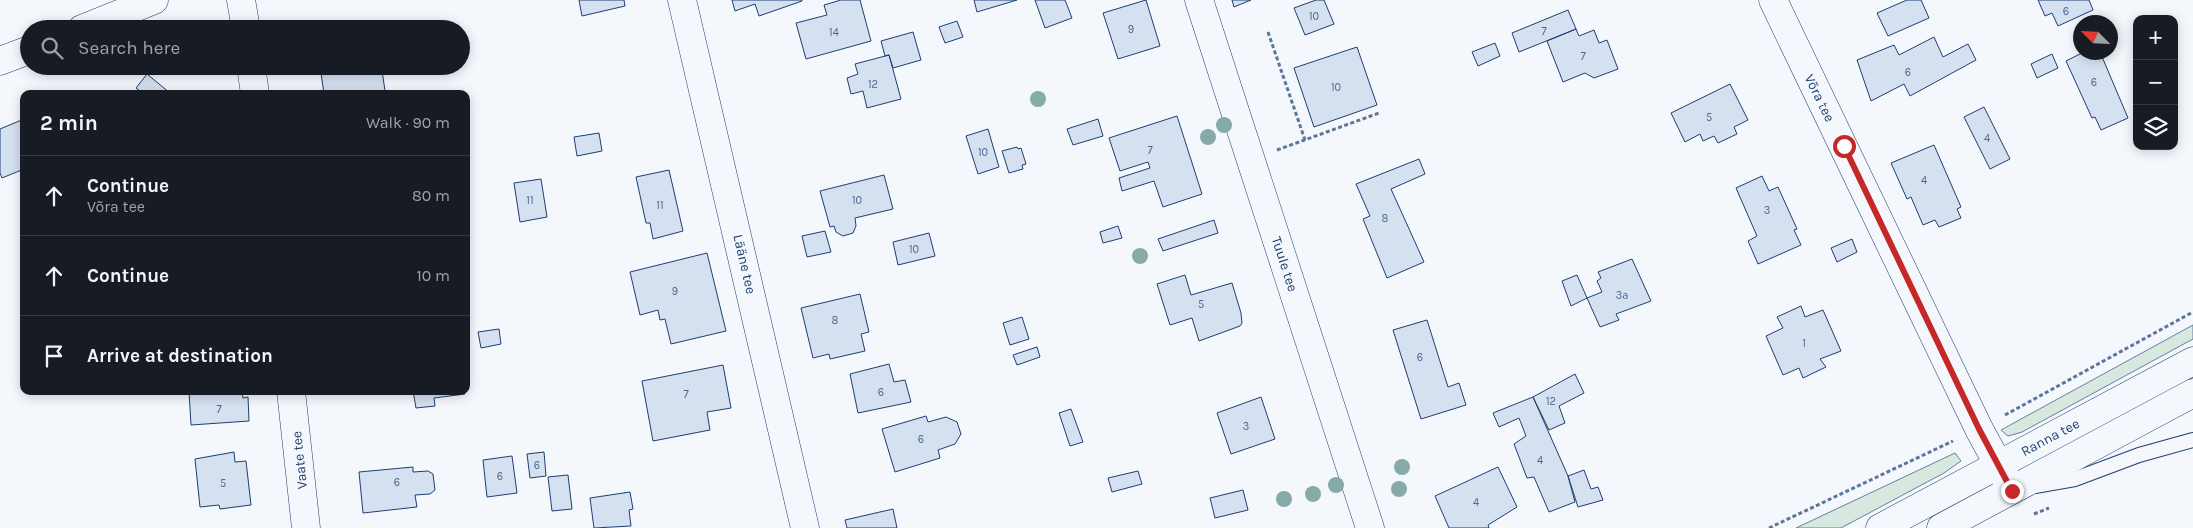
<!DOCTYPE html>
<meta charset="utf-8">
<style>
body{margin:0;font-family:Karla,sans-serif;background:#20242c;color:#f1f3f6}
.controls{position:absolute;right:15px;top:15px;display:grid;overflow:hidden;border-radius:10px;box-shadow:0 2px 12px #0003}
.controls button{width:45px;height:45px;display:grid;place-items:center;padding:0;border:0;border-bottom:1px solid #363941;background:#171b24;color:#f1f3f6;font:25px sans-serif}
.compass{position:absolute;left:2073px;top:15px;width:45px;height:45px;border-radius:50%;background:#171b24;box-shadow:0 2px 12px #0003;rotate:294deg}
.stop{position:absolute;width:15px;height:15px;margin:-11px;border:4px solid #c62828;border-radius:50%;background:#fff}
.stop.end{background:#c62828;border-color:#fff;box-shadow:0 1px 5px #0008}
.list{margin:0;padding:0;list-style:none}
h2{display:flex;justify-content:space-between;align-items:center;height:65px;margin:0;padding:0 20px;font-size:21px}
h2 small{font-size:16px;font-weight:400;color:#9ea1a6}
.list li{display:grid;grid-template-columns:32px 1fr auto;gap:15px;align-items:center;box-sizing:border-box;height:80px;padding:0 20px;border-top:1px solid #363941}
.list b{display:block;font-size:19px;white-space:nowrap}
.list p{margin:0;font-size:16px;white-space:nowrap;color:#9ea1a6}
.list em{font-size:16px;font-style:normal;color:#9ea1a6}
.icon{flex:none;width:28px;height:28px;fill:none;stroke:currentColor;stroke-width:2;stroke-linecap:round;stroke-linejoin:round}
.map{position:relative;flex:none;width:2193px;height:528px;overflow:hidden}
.search{position:absolute;background:#171b24;box-shadow:0 2px 12px #0003;left:20px;top:20px;width:450px;height:55px;display:flex;align-items:center;gap:12px;box-sizing:border-box;padding:0 18px;border-radius:28px;color:#9ea1a6;font-size:19px}
.panel{position:absolute;background:#171b24;box-shadow:0 2px 12px #0003;left:20px;top:90px;width:450px;height:305px;border-radius:10px}
.map>svg:first-child{display:block}
</style>
<div class="map">
<svg width="2193" height="528" viewBox="0 0 2193 528">
<rect width="100%" height="100%" fill="#f4f7fb"/>
<!-- green -->
<path fill="#d7e8df" stroke="#687fa3" d="M2193,325V339L2022,432L2008,436L2001,430Z
M1955,453L1961,461L1944,473L1841,528H1796Z"/>
<!-- building -->
<path fill="#d5e0f0" stroke="#1d3f73" d="M579,0H624L625,6L582,16Z
M732,0H802V1L759,16L755,4L735,11Z
M841,0H860L871,41L806,59L796,23L827,15L824,5Z
M974,0H1017L977,12Z
M1035,0H1065L1072,18L1045,28Z
M1146,0L1160,46L1118,59L1103,13Z
M1232,0H1251L1234,7Z
M1316,0H1324L1334,24L1305,35L1294,8Z
M1907,0H1921L1929,18L1888,36L1877,13Z
M2038,0H2089L2093,10L2058,26L2052,13L2045,16Z
M1568,10L1576,29L1519,52L1512,33Z
M957,21L963,37L945,43L939,27Z
M1576,29L1579,36L1594,30L1599,43L1607,40L1618,69L1594,78L1585,73L1563,82L1547,41Z
M913,32L921,60L893,68L889,55L885,56L881,41Z
M1934,37L1943,57L1968,44L1976,60L1910,96L1904,84L1871,101L1857,60L1894,45L1899,55Z
M1495,43L1500,56L1478,66L1472,52Z
M1357,47L1377,105L1314,127L1294,68Z
M2084,52H2100L2128,118L2101,130L2095,117L2092,118L2066,61Z
M2052,54L2058,68L2037,78L2031,64Z
M889,55L901,99L867,108L863,91L851,94L847,78L858,74L855,64Z
M320,66H368L369,72L382,70L385,91L372,94H324Z
M147,74L170,93V94H144L136,88Z
M1730,84L1748,120L1734,127L1737,134L1718,143L1714,136L1703,141L1700,134L1685,142L1671,113Z
M1984,107L2010,159L1990,169L1964,117Z
M1177,116L1202,194L1163,207L1154,181L1122,191L1119,178L1150,168L1148,162L1120,171L1109,138Z
M24,119V169L2,178L0,173V129Z
M1098,119L1103,136L1073,145L1067,129Z
M988,129L999,167L978,174L966,136Z
M599,133L602,151L577,156L574,137Z
M1934,145L1961,207L1957,209L1961,218L1939,227L1935,220L1923,225L1911,197L1907,199L1891,163Z
M1017,147L1018,149L1021,148L1026,164L1022,165L1023,169L1009,173L1002,151Z
M1419,159L1425,174L1391,189L1424,262L1387,278L1363,219L1370,216L1356,184Z
M669,170L683,231L653,239L650,223H646L636,177Z
M884,175L893,209L855,218L856,226L853,233L843,236L836,232L834,226L830,227L820,191Z
M1762,176L1769,191L1778,187L1797,229L1794,230L1801,245L1758,264L1748,241L1757,236L1736,188Z
M541,179L547,217L520,222L514,183Z
M1214,220L1218,233L1163,251L1158,239Z
M1118,226L1122,238L1103,243L1100,232Z
M825,231L831,252L807,257L802,236Z
M929,233L935,256L898,265L893,242Z
M1852,239L1857,252L1837,262L1831,248Z
M707,253L726,331L671,344L665,319L660,320L658,310L640,315L630,272Z
M1632,259L1651,301L1616,314L1619,320L1600,327L1587,298L1602,292L1597,281L1601,278L1598,272Z
M1185,275L1191,295L1232,283L1241,313L1242,323L1240,326L1199,341L1192,318L1170,325L1157,284Z
M1577,275L1587,298L1571,306L1562,281Z
M860,294L869,332L861,334L865,351L830,359L829,354L813,358L801,308Z
M1801,306L1805,317L1823,310L1841,351L1820,359L1826,367L1803,378L1799,368L1783,375L1766,336L1783,328L1777,317Z
M1022,317L1029,339L1010,345L1003,323Z
M1427,320L1448,387L1459,383L1466,405L1421,419L1393,330Z
M499,329L501,344L481,348L478,332Z
M1037,347L1040,357L1017,365L1013,355Z
M889,364L894,382L905,380L911,402L858,413L850,374Z
M723,365L731,408L707,412L710,430L653,441L642,381Z
M1575,374L1584,393L1559,406L1565,423L1549,430L1533,397Z
M189,391H242L243,398L248,397L249,421L191,425Z
M413,391H464L465,394L434,398L435,406L416,408Z
M1261,397L1275,439L1231,454L1217,413Z
M1533,397L1568,476L1575,502L1549,512L1534,477L1527,478L1514,444L1526,436L1519,418L1499,427L1493,413Z
M1071,409L1083,442L1070,446L1059,413Z
M926,416L928,422L946,417L957,422L961,434L955,444L938,450L940,458L895,472L882,429Z
M234,452L235,462L246,461L251,505L220,509L219,505L200,507L195,459Z
M544,452L546,476L530,478L527,454Z
M512,456L517,493L487,497L483,460Z
M413,467V472L428,471L433,474L435,490L430,494L415,495L417,507L363,513L359,472Z
M1498,467L1517,507L1488,525L1489,528H1449L1435,496Z
M1584,470L1591,489L1598,487L1603,500L1578,507L1568,476Z
M1138,471L1142,484L1112,492L1108,478Z
M568,475L572,509L552,511L548,477Z
M1243,490L1248,510L1215,518L1210,498Z
M630,492L633,509L629,510L631,526L594,528L590,498Z
M893,509L897,528H847L845,520Z"/>
<g fill="none" stroke-linecap="round" stroke-linejoin="round">
<!-- service casing -->
<g stroke="#1d3f73" stroke-width="16">
<path id="service" d="M2035,486L2075,479L2139,455L2193,440"/>
</g>
<!-- minor casing -->
<g stroke="#1d3f73" stroke-width="29">
<path id="minor" d="M241,0L246,29
M682,0L805,528
M1199,0L1370,528
M1773,0L1979,429L2010,486
M82,29L154,0
M0,61L29,50
M251,66L255,94
M291,391L306,528"/>
</g>
<!-- secondary casing -->
<g stroke="#1d3f73" stroke-width="29">
<path id="secondary" d="M1880,528L2193,361
M1941,528L2193,393"/>
</g>
<!-- path -->
<path stroke="#5e769c" stroke-width="3" stroke-dasharray="4 2.5" stroke-linecap="butt" d="M1268,32L1305,140
M1277,150L1379,113
M2005,415L2193,312
M2034,514L2049,508
M1769,528L1953,441"/>
<!-- service -->
<use href="#service" stroke="#f4f7fb" stroke-width="14"/>
<!-- minor -->
<use href="#minor" stroke="#f4f7fb" stroke-width="28"/>
<!-- secondary -->
<use href="#secondary" stroke="#f4f7fb" stroke-width="28"/>
</g>
<!-- trees -->
<g fill="#86aba6">
<circle cx="1038" cy="99" r="8"/>
<circle cx="1224" cy="125" r="8"/>
<circle cx="1208" cy="137" r="8"/>
<circle cx="1140" cy="256" r="8"/>
<circle cx="1402" cy="467" r="8"/>
<circle cx="1336" cy="485" r="8"/>
<circle cx="1399" cy="489" r="8"/>
<circle cx="1313" cy="494" r="8"/>
<circle cx="1284" cy="499" r="8"/>
</g>
<g fill="none" stroke-linecap="round" stroke-linejoin="round">
<!-- route -->
<path stroke="#c62828" stroke-width="6" d="M1844,146L1979,429L2012,491"/>
</g>
<g text-anchor="middle" stroke-width="4" stroke-linejoin="round" paint-order="stroke">
<!-- number labels -->
<g font-size="11" fill="#4b6792">
<text x="2066" y="15">6</text>
<text x="1314" y="20">10</text>
<text x="1131" y="33">9</text>
<text x="1544" y="35">7</text>
<text x="834" y="36">14</text>
<text x="1583" y="60">7</text>
<text x="1908" y="76">6</text>
<text x="2094" y="86">6</text>
<text x="873" y="88">12</text>
<text x="1336" y="91">10</text>
<text x="1709" y="121">5</text>
<text x="1987" y="142">4</text>
<text x="1150" y="154">7</text>
<text x="983" y="156">10</text>
<text x="1924" y="184">4</text>
<text x="530" y="204">11</text>
<text x="857" y="204">10</text>
<text x="660" y="209">11</text>
<text x="1767" y="214">3</text>
<text x="1385" y="222">8</text>
<text x="914" y="253">10</text>
<text x="675" y="295">9</text>
<text x="1622" y="299">3a</text>
<text x="1201" y="308">5</text>
<text x="835" y="324">8</text>
<text x="1804" y="347">1</text>
<text x="1420" y="361">6</text>
<text x="881" y="396">6</text>
<text x="686" y="398">7</text>
<text x="1551" y="405">12</text>
<text x="219" y="413">7</text>
<text x="1246" y="430">3</text>
<text x="921" y="443">6</text>
<text x="1540" y="464">4</text>
<text x="537" y="469">6</text>
<text x="500" y="480">6</text>
<text x="397" y="486">6</text>
<text x="223" y="487">5</text>
<text x="1476" y="506">4</text>
</g>
<!-- street labels -->
<g font-size="14" fill="#1d3f73" stroke="#f4f7fb">
<text transform="translate(1820 98) rotate(64)" y="5">Võra tee</text>
<text transform="translate(745 264) rotate(77)" y="5">Lääne tee</text>
<text transform="translate(1285 264) rotate(72)" y="5">Tuule tee</text>
<text transform="translate(2050 437) rotate(-28)" y="5">Ranna tee</text>
<text transform="translate(299 460) rotate(-96)" y="5">Vaate tee</text>
</g>
</g>
</svg>
<div class="controls">
<button>+</button>
<button>−</button>
<button><svg class="icon" aria-label="layers" viewBox="0 0 24 24"><path d="M12 4l9 5-9 5-9-5zM3 14l9 5 9-5"/></svg></button>
</div>
<svg class="compass" viewBox="-18 -18 36 36"><path d="M0-13l5 13h-10z" fill="#e53935"/><path d="M0 13l5-13h-10z" fill="#9ea1a6"/></svg>
<div class="stop" style="left:1844px;top:146px"></div>
<div class="stop end" style="left:2012px;top:491px"></div>
<div class="search"><svg class="icon" aria-label="search" viewBox="0 0 24 24"><circle cx="10" cy="10" r="6"/><path d="M15 15l6 6"/></svg>Search here</div>
<section class="panel">
<h2>2 min<small>Walk · 90 m</small></h2>
<ul class="list">
<li><svg class="icon" aria-label="ahead" viewBox="0 0 24 24"><path d="M12 20V5M6 11l6-6 6 6"/></svg><div><b>Continue</b><p>Võra tee</p></div><em>80 m</em></li>
<li><svg class="icon" aria-label="ahead" viewBox="0 0 24 24"><path d="M12 20V5M6 11l6-6 6 6"/></svg><div><b>Continue</b></div><em>10 m</em></li>
<li><svg class="icon" aria-label="arrive" viewBox="0 0 24 24"><path d="M6 21V4h12l-3 4 3 4H6"/></svg><div><b>Arrive at destination</b></div></li>
</ul>
</section>
</div>
